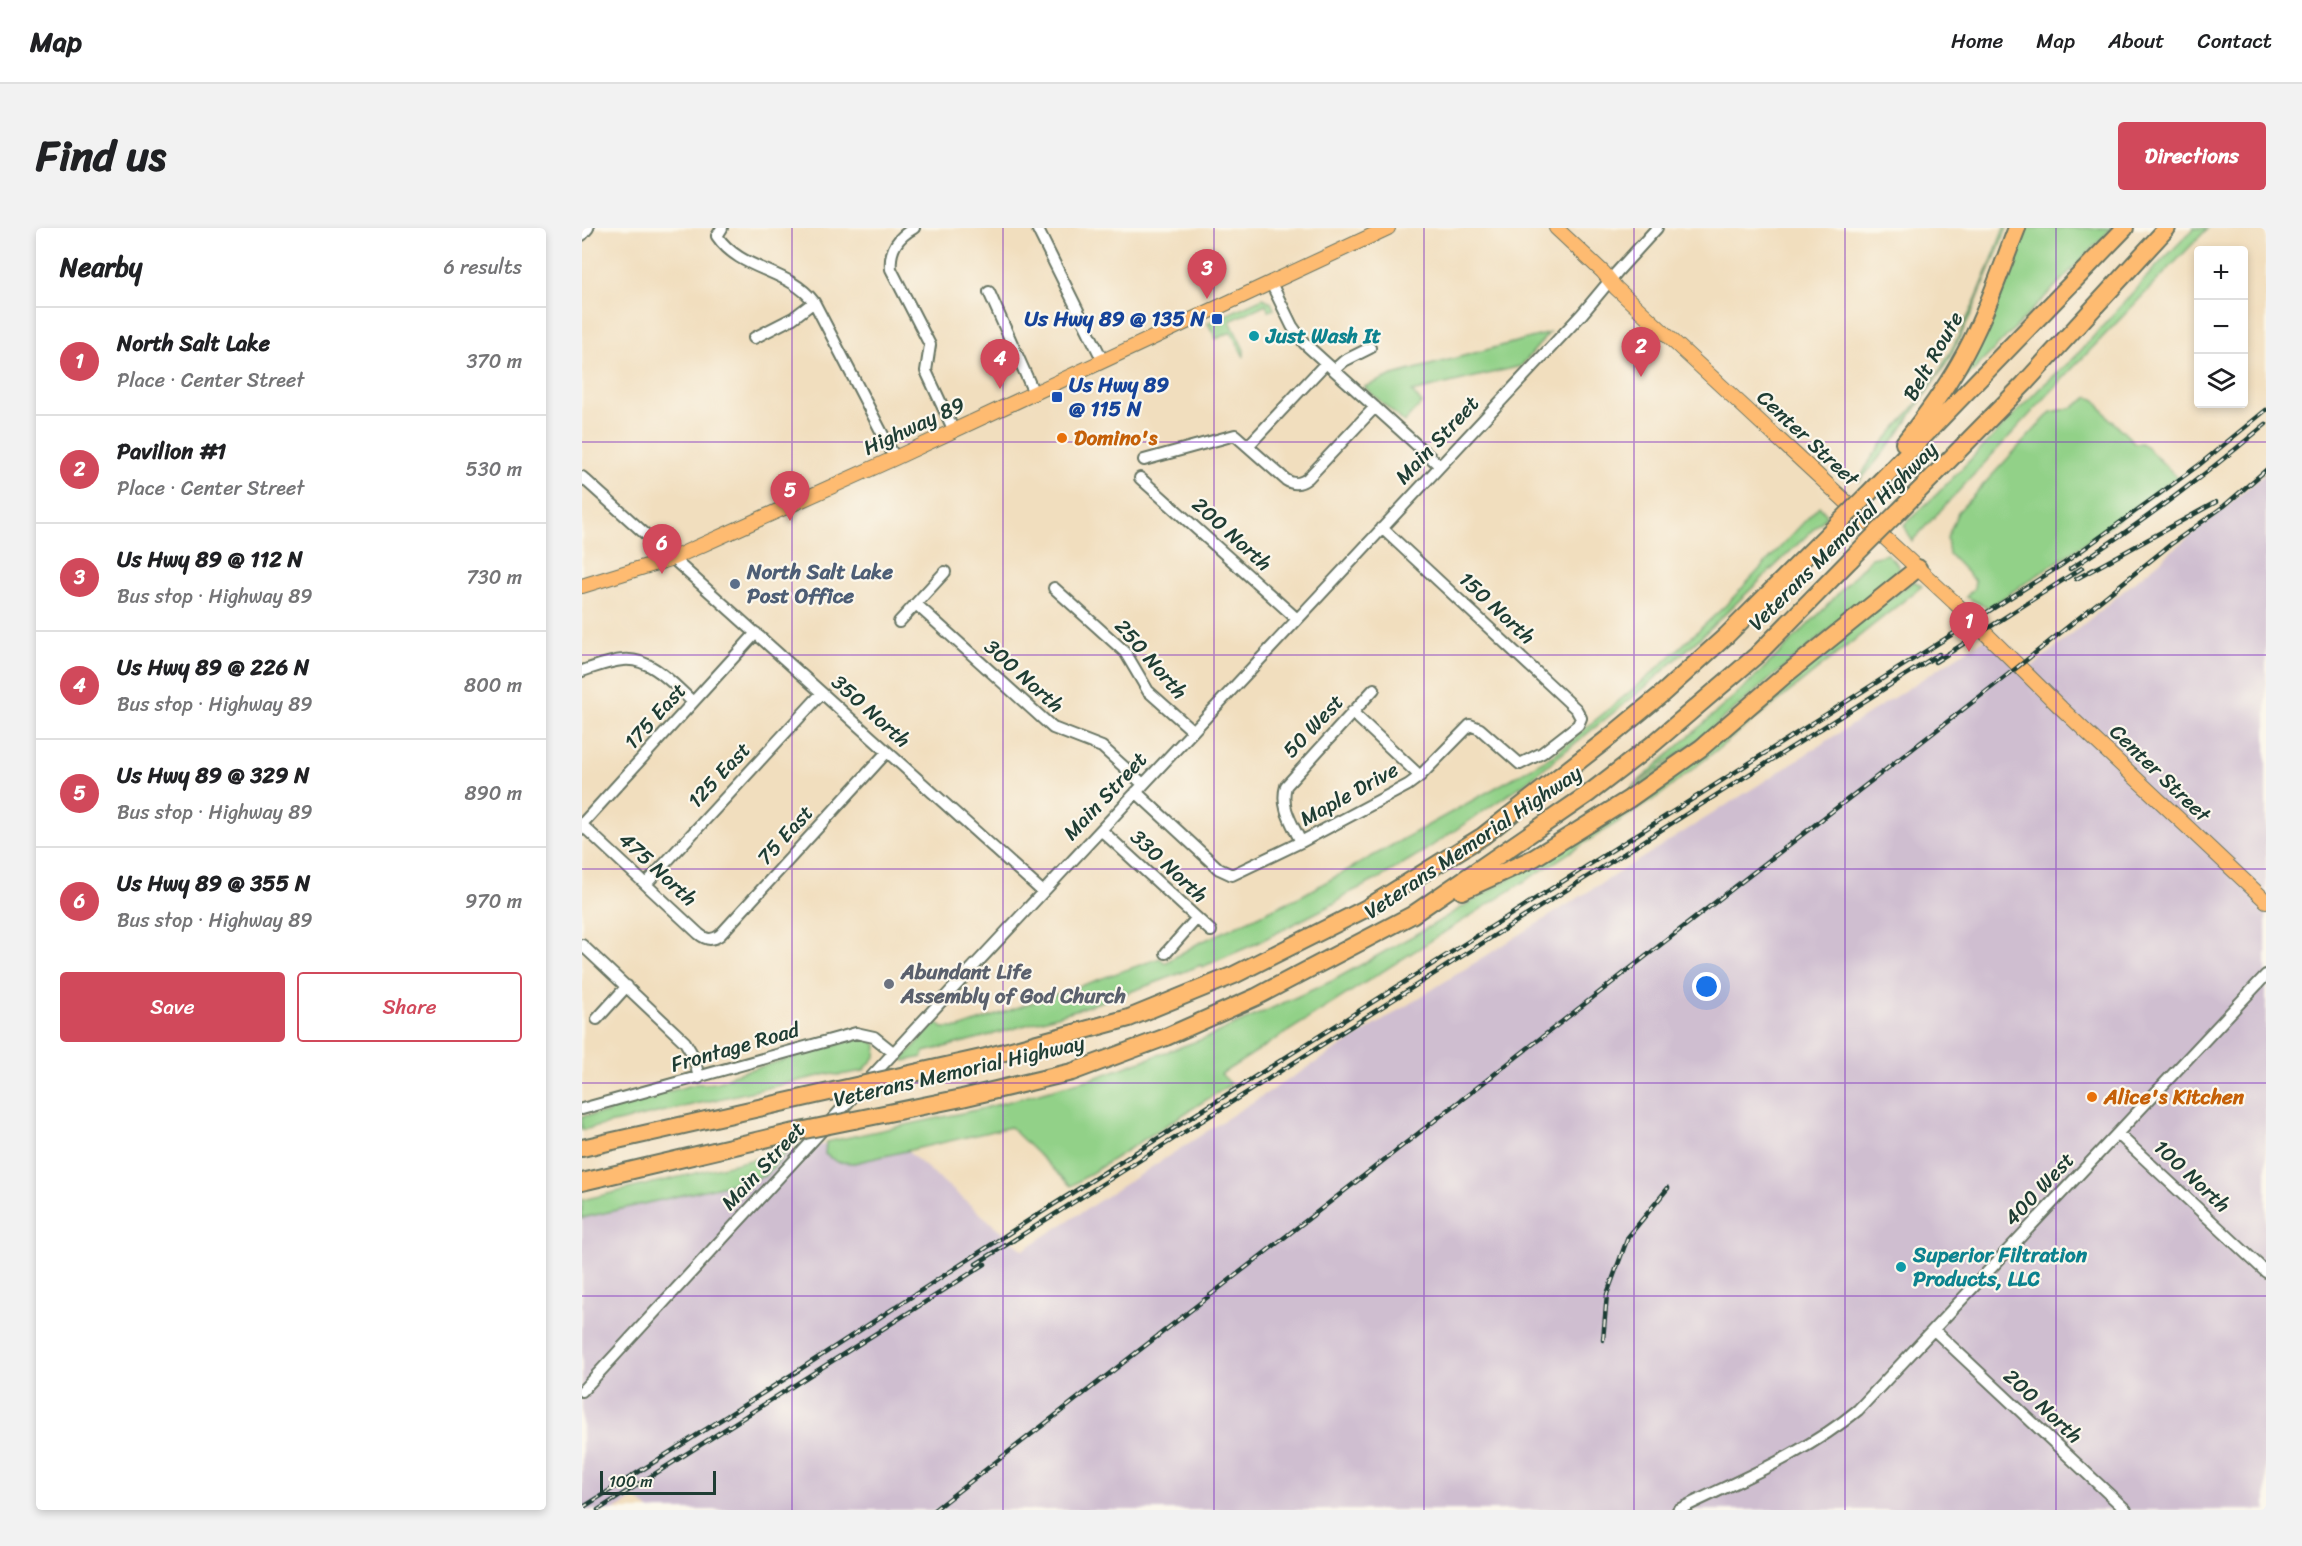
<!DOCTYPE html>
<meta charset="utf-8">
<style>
body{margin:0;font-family:Sriracha,sans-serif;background:#f2f2f2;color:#202124}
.controls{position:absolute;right:18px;top:18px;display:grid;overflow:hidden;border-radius:6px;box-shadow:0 3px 9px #0003}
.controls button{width:54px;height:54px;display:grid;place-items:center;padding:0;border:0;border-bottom:2px solid #e0e0e0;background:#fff;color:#202124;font:30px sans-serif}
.scale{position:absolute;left:18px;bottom:15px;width:116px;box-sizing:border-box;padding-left:6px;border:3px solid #1f3d34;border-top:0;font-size:16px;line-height:21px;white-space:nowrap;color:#1f3d34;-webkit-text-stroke:4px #fbf7ec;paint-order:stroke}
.you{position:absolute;left:1125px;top:759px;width:21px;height:21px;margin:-15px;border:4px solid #fff;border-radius:50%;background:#1a73e8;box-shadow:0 0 0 9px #1a73e833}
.badge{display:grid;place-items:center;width:39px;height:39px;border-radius:50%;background:#d1495b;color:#fff;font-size:20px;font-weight:700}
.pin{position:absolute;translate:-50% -50px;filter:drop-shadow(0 2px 3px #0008)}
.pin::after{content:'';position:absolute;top:32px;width:21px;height:18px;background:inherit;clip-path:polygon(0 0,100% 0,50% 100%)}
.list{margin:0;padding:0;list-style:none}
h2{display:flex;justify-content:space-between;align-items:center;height:78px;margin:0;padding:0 24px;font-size:26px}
h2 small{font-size:20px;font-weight:400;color:#757577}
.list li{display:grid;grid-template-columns:39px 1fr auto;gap:18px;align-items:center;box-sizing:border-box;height:108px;padding:0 24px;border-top:2px solid #e0e0e0}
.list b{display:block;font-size:22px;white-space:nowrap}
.list p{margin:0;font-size:20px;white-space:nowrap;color:#757577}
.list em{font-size:20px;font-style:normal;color:#757577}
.actions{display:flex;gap:12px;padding:18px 24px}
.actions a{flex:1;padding:14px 0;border:2px solid #d1495b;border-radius:6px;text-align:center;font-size:21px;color:#d1495b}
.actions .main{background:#d1495b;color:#fff}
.icon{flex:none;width:33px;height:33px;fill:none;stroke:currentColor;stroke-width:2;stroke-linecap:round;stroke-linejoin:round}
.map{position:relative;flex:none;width:1684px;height:1282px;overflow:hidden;border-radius:6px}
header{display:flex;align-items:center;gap:36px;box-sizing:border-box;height:84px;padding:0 30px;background:#fff;border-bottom:2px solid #e0e0e0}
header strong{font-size:28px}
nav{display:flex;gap:33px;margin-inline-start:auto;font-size:21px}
.intro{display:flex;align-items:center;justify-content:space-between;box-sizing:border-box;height:144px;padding:0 36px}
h1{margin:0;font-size:42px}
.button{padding:15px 27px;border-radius:6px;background:#d1495b;color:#fff;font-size:21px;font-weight:700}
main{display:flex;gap:36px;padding:0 36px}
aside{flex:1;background:#fff;border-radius:6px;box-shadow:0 3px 9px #0003}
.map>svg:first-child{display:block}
</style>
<header>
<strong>Map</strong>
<nav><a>Home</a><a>Map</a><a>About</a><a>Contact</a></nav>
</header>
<div class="intro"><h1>Find us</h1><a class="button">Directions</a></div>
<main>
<aside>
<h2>Nearby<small>6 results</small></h2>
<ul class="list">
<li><span class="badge">1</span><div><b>North Salt Lake</b><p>Place · Center Street</p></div><em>370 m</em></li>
<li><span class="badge">2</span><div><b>Pavilion #1</b><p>Place · Center Street</p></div><em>530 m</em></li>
<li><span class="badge">3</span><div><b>Us Hwy 89 @ 112 N</b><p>Bus stop · Highway 89</p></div><em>730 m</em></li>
<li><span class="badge">4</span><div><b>Us Hwy 89 @ 226 N</b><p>Bus stop · Highway 89</p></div><em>800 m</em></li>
<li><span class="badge">5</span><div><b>Us Hwy 89 @ 329 N</b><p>Bus stop · Highway 89</p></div><em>890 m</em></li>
<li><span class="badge">6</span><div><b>Us Hwy 89 @ 355 N</b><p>Bus stop · Highway 89</p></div><em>970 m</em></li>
</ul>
<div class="actions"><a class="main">Save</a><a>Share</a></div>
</aside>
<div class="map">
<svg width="1684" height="1282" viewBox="0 0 1684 1282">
<rect width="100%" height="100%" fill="#fbf7ec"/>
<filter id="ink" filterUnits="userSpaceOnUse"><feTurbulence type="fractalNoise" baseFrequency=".0167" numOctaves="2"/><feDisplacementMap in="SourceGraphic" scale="12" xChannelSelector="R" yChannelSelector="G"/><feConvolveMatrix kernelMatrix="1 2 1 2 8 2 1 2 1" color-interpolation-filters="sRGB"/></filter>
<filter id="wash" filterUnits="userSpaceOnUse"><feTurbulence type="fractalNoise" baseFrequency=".008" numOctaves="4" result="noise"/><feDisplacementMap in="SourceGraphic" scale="24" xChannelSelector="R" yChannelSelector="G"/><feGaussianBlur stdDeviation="1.35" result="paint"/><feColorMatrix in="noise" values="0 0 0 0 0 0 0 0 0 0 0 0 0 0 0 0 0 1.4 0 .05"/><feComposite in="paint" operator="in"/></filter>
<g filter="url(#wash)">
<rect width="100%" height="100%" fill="#f1debe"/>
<!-- industrial -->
<path fill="#cfbed0" d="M1684,245V1282H67L54,1270L33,1282H0V973L197,926L303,904L441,1022L658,882L1178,556L1413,404L1450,439Z"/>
<!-- green -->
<path fill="#92d188" stroke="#58875e" stroke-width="1.5" d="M1422,0H1425L1388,89L1366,133L1315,208L1277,254C1290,219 1324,193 1345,162C1379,112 1401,56 1422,0Z
M1443,0H1530L1360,175L1424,47Z
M1612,0H1626L1489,142L1330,313L1322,297L1355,266L1458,160L1492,130L1569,44Z
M681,70L689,74L692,81L687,83L684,76L648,93L662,122V129L649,104L634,111L626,95Z
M967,105L939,138L830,164L840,175L822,194L782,159L811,147Z
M1507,169L1514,172L1527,190L1553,215H1560L1595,249L1499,318L1406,380L1384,369L1392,360L1393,353L1367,326L1365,310L1376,284L1469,184L1490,180Z
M1237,278L1244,286L1243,290L1117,411L1061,461L942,556L842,623L796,651L767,665L753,675L673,716L620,739L619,737C528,774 437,801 342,824L340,829L323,833L321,831L354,794L361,800H377L578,730L583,735L615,716L719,668L970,528L1068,447L1144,377Z
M1305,326L1317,338V343L1124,505L1049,560L1167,455L1243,380L1289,330Z
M1332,353L1340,358L1077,568L639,846L649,856L489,958L428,899L272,935L255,934L243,926L244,914L399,881L512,850L626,809L750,753L854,695L951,636Z
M274,811H286L295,817L294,828L281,843L258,847L246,846L0,902V888L25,885L33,878L114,856C125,856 142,856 150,847Z
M206,923L183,948L0,990V972Z"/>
</g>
<g filter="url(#ink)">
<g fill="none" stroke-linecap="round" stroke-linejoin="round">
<!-- minor casing -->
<g stroke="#687564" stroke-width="14">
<path id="minor" d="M140,0L135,8C159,44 206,40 232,74L313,230
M332,0C316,9 307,21 309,41L348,117L344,143L372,203
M455,0L521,133
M0,7L6,0
M689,55L710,98L722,115L858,238
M407,64L452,165
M172,110L211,90L232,74
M752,142L762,133L788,120
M666,218L744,135
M562,232L653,207L704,252C712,257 719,256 726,250L793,179
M0,249L461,664
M558,250L715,391
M472,360L543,424L566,463L611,503
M334,376L471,500L520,519L561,556
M317,394L363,344
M0,443C13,439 27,433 41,432C69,429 92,457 111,474
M770,484L838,548
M554,564L637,641L650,647L719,614L826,557L838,548L888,497L898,501L938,536L960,525L996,497L999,490L994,481L800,300
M0,596L174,405
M0,597L117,706C124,712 130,713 138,707L305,524
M519,602L629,703
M719,614C710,595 698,579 704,558L792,461
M64,656L240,465
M0,717L103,814L112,829L117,850
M584,725L615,690
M15,791L45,758
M0,881L274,805L292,809L312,825
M1536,906L1684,1044
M1352,1102L1544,1282
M0,1163L339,795L1000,86L1035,44L1075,0
M1096,1282C1157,1252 1223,1226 1276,1182L1684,747"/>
</g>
<!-- major casing -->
<g stroke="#687564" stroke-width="16">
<path id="major" d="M974,0L1021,44L1034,60L1372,374L1479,480L1684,673
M0,358L91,330L313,230L806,0"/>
</g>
<!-- highway casing -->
<g stroke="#687564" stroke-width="20">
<path id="highway" d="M1322,215C1342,190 1361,164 1377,136C1402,93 1417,46 1435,0
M1285,267L1543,0
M1316,284L1442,156L1585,0
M880,663L952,630L1047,571L1119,520L1202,448L1336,340
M310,850L404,829L547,790L652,747L783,681L901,608L1029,508L1081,465L1144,408L1258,294
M272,892L380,870L490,844L584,809L674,769L830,687L1006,566L1071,516L1175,427L1268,332
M0,920L256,862
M0,954L208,905"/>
</g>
<!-- minor -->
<use href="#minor" stroke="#fff" stroke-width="10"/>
<!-- major -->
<use href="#major" stroke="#febb71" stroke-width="14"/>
<!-- highway -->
<use href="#highway" stroke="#febb71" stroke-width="16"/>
<!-- rail casing -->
<g stroke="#1f3d34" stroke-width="4.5">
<path id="rail" d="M1488,341C1557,297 1622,248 1684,196
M1494,351L1634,274
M1353,434L1500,340
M394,1036L1357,426
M1021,1112L1025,1066L1046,1009L1086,960
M0,1280L217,1142L441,996L1481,336L1617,237L1684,182
M16,1282L403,1036
M352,1282L1437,438L1588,317L1642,278L1684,242"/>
</g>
<!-- rail -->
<use href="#rail" stroke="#fbf7ec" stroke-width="2" stroke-dasharray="7" stroke-linecap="butt"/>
<!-- highway-bridge casing -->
<g stroke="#687564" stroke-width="20" stroke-linecap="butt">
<path id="highway-bridge" d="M1258,294L1285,267
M1268,332L1316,284
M256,862L310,850
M208,905L272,892"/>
</g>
<!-- highway-bridge -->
<use href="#highway-bridge" stroke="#febb71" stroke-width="16"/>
</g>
</g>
<!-- grid -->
<path fill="none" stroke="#7b2cbf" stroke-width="1.5" stroke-opacity="0.55" d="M210,0V1282M421,0V1282M632,0V1282M842,0V1282M1052,0V1282M1263,0V1282M1474,0V1282M0,214H1684M0,427H1684M0,641H1684M0,855H1684M0,1068H1684"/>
<!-- markers -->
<g fill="#1a4fb4" stroke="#fbf7ec" stroke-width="2">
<rect x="629" y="85" width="12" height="12" rx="3"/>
<rect x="469" y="163" width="12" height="12" rx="3"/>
</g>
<g fill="#0f9aa8" stroke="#fbf7ec" stroke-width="2">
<circle cx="672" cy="108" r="6"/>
<circle cx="1319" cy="1039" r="6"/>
</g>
<g fill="#e8710a" stroke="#fbf7ec" stroke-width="2">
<circle cx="480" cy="210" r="6"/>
<circle cx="1510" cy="869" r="6"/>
</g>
<circle fill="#5c6f8a" stroke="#fbf7ec" stroke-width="2" cx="153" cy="356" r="6"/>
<circle fill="#6b7280" stroke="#fbf7ec" stroke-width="2" cx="307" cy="756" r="6"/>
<g text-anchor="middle" stroke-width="4.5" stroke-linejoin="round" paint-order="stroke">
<!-- transit labels -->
<g font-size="21" font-weight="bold" fill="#164399" stroke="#fbf7ec" text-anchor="end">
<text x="623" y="98">Us Hwy 89 @ 135 N</text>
<text x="487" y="164" text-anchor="start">Us Hwy 89<tspan x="487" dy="24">@ 115 N</tspan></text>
</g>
<!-- culture labels -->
<g font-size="21" font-weight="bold" fill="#0d838f" stroke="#fbf7ec" text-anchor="start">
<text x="684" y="115">Just Wash It</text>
<text x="1331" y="1034">Superior Filtration<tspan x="1331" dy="24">Products, LLC</tspan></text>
</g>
<!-- street labels -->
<g font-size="21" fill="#1f3d34" stroke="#fbf7ec">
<text transform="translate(1351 128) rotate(-60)" y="7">Belt Route</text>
<text transform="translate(332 198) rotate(-25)" y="7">Highway 89</text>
<text transform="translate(1226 210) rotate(43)" y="7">Center Street</text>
<text transform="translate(855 212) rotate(-47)" y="7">Main Street</text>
<text transform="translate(650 306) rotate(42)" y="7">200 North</text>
<text transform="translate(1261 308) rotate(-45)" y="7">Veterans Memorial Highway</text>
<text transform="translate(915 380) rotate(43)" y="7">150 North</text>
<text transform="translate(569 431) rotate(49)" y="7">250 North</text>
<text transform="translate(442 448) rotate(42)" y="7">300 North</text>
<text transform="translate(289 483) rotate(42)" y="7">350 North</text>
<text transform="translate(73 488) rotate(-48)" y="7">175 East</text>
<text transform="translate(731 498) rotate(-47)" y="7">50 West</text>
<text transform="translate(1578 545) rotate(44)" y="7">Center Street</text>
<text transform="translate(137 547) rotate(-47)" y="7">125 East</text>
<text transform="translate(767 566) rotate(-29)" y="7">Maple Drive</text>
<text transform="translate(523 568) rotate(-47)" y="7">Main Street</text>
<text transform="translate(203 607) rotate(-48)" y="7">75 East</text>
<text transform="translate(891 614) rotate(-34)" y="7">Veterans Memorial Highway</text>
<text transform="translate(587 638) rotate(43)" y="7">330 North</text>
<text transform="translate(76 641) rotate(43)" y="7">475 North</text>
<text transform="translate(153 819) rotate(-16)" y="7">Frontage Road</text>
<text transform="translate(377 843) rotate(-13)" y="7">Veterans Memorial Highway</text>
<text transform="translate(181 938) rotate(-47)" y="7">Main Street</text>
<text transform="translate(1610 948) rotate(43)" y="7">100 North</text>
<text transform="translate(1457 961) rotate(-47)" y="7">400 West</text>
<text transform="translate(1461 1178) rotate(43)" y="7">200 North</text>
</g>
<!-- food labels -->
<g font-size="21" font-weight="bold" fill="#c56008" stroke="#fbf7ec" text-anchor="start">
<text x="492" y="217">Domino's</text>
<text x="1522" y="876">Alice's Kitchen</text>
</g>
<!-- service labels -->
<g font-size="21" font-weight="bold" fill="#4e5e75" stroke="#fbf7ec" text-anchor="start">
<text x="165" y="351">North Salt Lake<tspan x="165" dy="24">Post Office</tspan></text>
</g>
<!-- worship labels -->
<g font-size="21" font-weight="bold" fill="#5b616d" stroke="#fbf7ec" text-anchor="start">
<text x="319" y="751">Abundant Life<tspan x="319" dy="24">Assembly of God Church</tspan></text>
</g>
</g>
</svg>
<div class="controls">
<button>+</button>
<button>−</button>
<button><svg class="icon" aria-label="layers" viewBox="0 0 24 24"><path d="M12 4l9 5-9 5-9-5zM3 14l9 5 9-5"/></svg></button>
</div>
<div class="scale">100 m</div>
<div class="you"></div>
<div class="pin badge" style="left:1387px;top:424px">1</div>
<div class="pin badge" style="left:1059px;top:149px">2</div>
<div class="pin badge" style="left:625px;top:71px">3</div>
<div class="pin badge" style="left:418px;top:161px">4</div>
<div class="pin badge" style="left:208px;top:293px">5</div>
<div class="pin badge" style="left:80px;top:346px">6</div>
</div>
</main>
